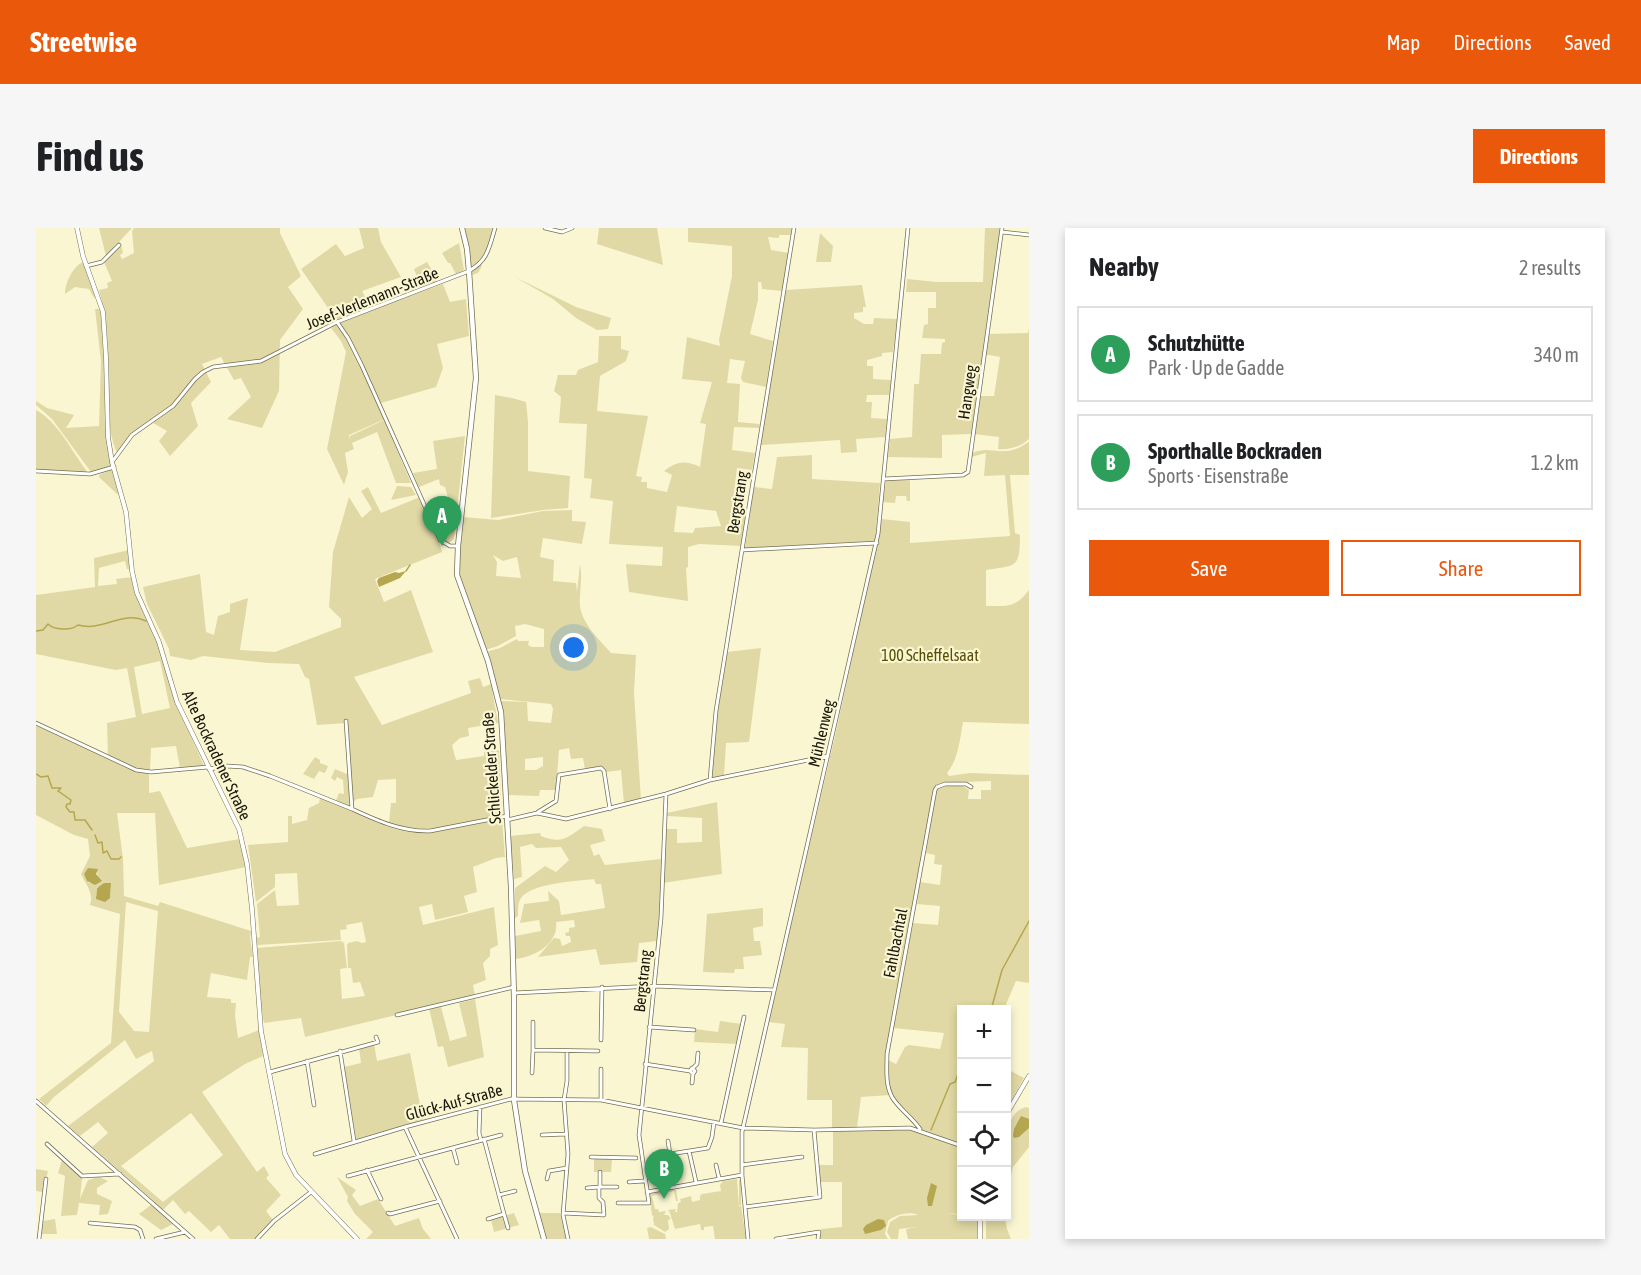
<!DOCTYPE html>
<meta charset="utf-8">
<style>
body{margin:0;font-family:"Asap Condensed",sans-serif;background:#f6f6f6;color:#202124}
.controls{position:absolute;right:18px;bottom:18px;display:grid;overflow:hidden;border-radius:0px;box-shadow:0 3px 9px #0003}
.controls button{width:54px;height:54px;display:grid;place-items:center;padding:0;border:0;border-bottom:2px solid #e0e0e0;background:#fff;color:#202124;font:30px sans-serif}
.you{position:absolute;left:538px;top:420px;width:21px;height:21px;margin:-15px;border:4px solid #fff;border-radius:50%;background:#1a73e8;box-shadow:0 0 0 9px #1a73e833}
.badge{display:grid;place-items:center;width:39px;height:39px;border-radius:50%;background:#ea580c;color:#fff;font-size:20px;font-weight:700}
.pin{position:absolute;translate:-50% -50px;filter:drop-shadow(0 2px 3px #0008)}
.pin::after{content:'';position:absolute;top:32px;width:21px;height:18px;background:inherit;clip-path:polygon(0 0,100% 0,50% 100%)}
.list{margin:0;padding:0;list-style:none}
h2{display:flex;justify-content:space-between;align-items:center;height:78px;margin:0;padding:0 24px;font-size:26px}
h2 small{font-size:20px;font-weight:400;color:#757577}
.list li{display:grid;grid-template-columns:39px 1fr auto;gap:18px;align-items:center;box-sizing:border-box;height:96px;margin:0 12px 12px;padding:0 12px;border:2px solid #e0e0e0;border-radius:0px}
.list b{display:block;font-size:22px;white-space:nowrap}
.list p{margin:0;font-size:20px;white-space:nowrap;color:#757577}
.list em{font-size:20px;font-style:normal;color:#757577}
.actions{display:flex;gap:12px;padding:18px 24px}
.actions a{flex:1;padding:14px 0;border:2px solid #ea580c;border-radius:0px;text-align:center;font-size:21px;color:#ea580c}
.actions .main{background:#ea580c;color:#fff}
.icon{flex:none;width:33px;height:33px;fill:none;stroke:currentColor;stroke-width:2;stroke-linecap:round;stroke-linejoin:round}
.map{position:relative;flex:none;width:993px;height:1011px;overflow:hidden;border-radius:0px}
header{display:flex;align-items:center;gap:36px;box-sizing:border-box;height:84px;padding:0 30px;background:#ea580c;color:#fff}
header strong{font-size:28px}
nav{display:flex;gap:33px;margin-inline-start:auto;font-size:21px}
.intro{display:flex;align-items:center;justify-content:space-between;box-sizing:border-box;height:144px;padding:0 36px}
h1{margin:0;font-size:42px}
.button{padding:15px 27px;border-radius:0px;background:#ea580c;color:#fff;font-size:21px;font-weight:700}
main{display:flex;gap:36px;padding:0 36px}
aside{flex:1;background:#fff;border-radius:0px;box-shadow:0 3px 9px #0003}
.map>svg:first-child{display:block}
</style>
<header>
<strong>Streetwise</strong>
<nav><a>Map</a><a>Directions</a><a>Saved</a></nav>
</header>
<div class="intro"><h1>Find us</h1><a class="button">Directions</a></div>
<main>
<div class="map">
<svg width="993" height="1011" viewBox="0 0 993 1011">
<rect width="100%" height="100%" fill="#fbf6d2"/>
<!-- green -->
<path fill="#e0d9a5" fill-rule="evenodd" d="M63,0H96L70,28Z
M98,0H244V5L265,48L252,59L267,81L244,112L243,163L226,200L191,191L215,169L205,150L198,152L185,129L166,136L175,154L155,175L162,198L134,228L123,213L131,203L117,195L138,179L96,206L82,227C72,206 73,186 73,163C72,129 73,95 63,62L72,60L71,55L76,53L68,34L85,17L87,25L84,27L86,31L98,25L96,3Z
M323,0H342L345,14L365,49L326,63L332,74L343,78L303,93L299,90L265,41L300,16L309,28L328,20Z
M427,0H461L456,10L454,11L445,37L446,38L442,45L436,47Z
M563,0H621L627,37L561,16Z
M652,0H756L755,7H743V10L732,9L735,22L753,25L746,63L726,61L725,54H722V72L714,106L737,113L730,159L707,154L705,150L709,133L694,131L691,155L704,156L702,194L724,196L723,200L698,199L696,222L719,225L716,242L701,240L696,282L707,284L710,287L706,318L663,316L652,319V339L650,340L652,373L593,364L590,336L626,338L627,319L573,316L577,273L554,270L556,251L548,250L551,196L523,195L525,169L518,163L522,147H540L542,142L562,134L563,108H585V121L593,123L590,133L564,148L561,183L612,188L600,248L606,249L605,254H611V260L631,264L636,247L628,243C641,233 650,232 664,239L670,196L664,195L676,154L646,151L651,109L684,118L683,112L696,48V18L652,14ZM641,278L680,283L685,298L659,300L657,305L638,304Z
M949,0H966L951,106L992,105L993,99V211C984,219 974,222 962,221L963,209L938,206L944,168H958L964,129L948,126L936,206L906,207V230L852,229L854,211L876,209L878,156H883L885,126H905L906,115L909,114V111L886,110L888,97L892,96V80H900V64H870L871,51L901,54H947Z
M784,5L797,18L795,34H780Z
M423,15L428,42L420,46L414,35H412L406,25Z
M47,34L60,68L58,70L53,61L39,59L29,66C29,55 37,38 47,34Z
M391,34L403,54L386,62L378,41Z
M479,49L540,79L575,90L572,101L561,102L540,90L517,71Z
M407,56L414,74L430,71L433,108L401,116L407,140L400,159L345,175L317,118L303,94Z
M826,57L830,79H827V84L818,85V90L828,96H837L838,90L861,91L857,124L846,125V128L831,132V138H837V151L855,152L853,167H831L830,174H836L835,190L851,191L849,209L820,211L821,224L805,225L804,212L724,217L750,62Z
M59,81H64L67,97L70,204L76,238L55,244L16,191L0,177V173L11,180L38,187L30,200L63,198L65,133Z
M299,97H302L317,122L349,191L313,207L314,212V208L348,192L375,255H360L341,204L316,215L318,221L309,225L312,244L308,257L291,221L310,124L305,113L295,100Z
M459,167L476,170L490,174L492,194V243L534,248L532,280L507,282L455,290Z
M0,182C21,193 36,223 50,242V245L0,241Z
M429,208L418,311L412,316L405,312L397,292L413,285V273L409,259L404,257L403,251L383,259L377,245L401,241L397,213Z
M993,214V247H974L979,305L984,307C984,342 979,337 950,342V378C972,378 979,380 993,362V496L927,494C924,511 922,532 911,545L913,548L934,545L993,547V755L980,753L968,781L926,782L925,986L912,985L942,991L941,1011H872L870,1001L881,999L863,1001L862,1011H855L851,1004L854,994L864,988L882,987C874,983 860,986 852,993L849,1006L852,1011H783L785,1001L806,999V954H783L781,937H797V903L870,901L909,911L885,902L879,892L857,868L852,856V832L860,836L869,819L873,817L904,821L908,805L857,800L877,695L902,697L904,678L881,676L884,654L904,657L906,637L898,636L899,627L890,625L898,573H896L851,826V856L855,867L825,869L821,900H796V872H771L772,820L745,819L749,796L732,794L800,504L846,291L874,294V315L974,308L969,247L948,248L950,225L935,229L936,225C951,219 956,224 970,223C979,223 986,218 993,214ZM927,554L955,553V562H945V571H932L933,562L927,558Z
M776,227V251L844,255L839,313L709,320L718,259L736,261L741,229Z
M74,242L78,243L84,266H81L63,249V247Z
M874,252V273H871L870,268H860L859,275L847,274L850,253Z
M361,258L375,259L380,267L355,272Z
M332,259L345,285L384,269L403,313L406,324L339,351L348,374L375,362L397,424L318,449L346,497L435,465L432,453L444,450L447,459L455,456L462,495L432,500L433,508L424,510L416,517L420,532L448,528V524L463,522L466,588C428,595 391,608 353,595L355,575H360V551L342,552L337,569L321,571L317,574L311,495L281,497L273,451L269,449L263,436L232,435L167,428L155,432L134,428L133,421L111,376L107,359L164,346L170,404L178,407L182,388L194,384V376L212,370L204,422L239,424L305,399V391L293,379L297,324L313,269L326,290L336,281L325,263Z
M536,282V293L550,294L546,316L507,310L504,329L518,332L517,353L540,355L541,364L544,336C547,350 543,364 544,378C546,396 564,412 575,425L600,427L598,465L605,572L588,576L585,542L570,544L565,539L549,541L547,530L535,531L533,520L523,522L520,562H504L503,568L472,567L468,501L464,473L491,474L492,493L515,495L517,481L515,476L464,471L450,424L464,420L481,411L482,413H493L492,417L496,419H508V401L489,396L479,398L480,408L462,418L449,422L423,347L422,336L427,289L462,292L507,283ZM457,327L467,333L481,329L485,350L460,348L461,334ZM507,529V538L500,542H489V531Z
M93,322L94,341H91L89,333L63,340L62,358L81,356L80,351L96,349L122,414L140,475L168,538L144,540L140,518L115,520L114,543L100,541L72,529L71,495L100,489L91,440L80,442L0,426V367L59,359L58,330ZM124,433L134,480L106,486L98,439Z
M725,420L713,514L690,515L688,548L675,550L679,503L691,424Z
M0,496L90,540L113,546V565L124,563L151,620L204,611L210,639L123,657L119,585H81L87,631L88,668L122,678L124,674L215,703L214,710L217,729H214L211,752L175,745L171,769L195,771V775H200L199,787L202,810L223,802L227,828L209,836L166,864L221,944L228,938L233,947L230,950L245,967L230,983L237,992L219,1011H194L183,997L175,1004L153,983L149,986L137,972L125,984L137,996L125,1002L103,986L119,974L56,919L72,905L62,894L44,908L32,898L118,833L116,823L100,831L89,812L18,869L10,878L3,871L75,815L84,686L54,677C58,665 50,657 45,646L54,628L52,611L38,607L0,587ZM54,640L61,644L62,650L65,652L62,655H53L48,646ZM75,657L74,670L60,668L61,659ZM90,674L122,683L113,804L98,803L83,784ZM155,885L187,927L127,974L85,938Z
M279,529L284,532V535L292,538L289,545L283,543L278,551L267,546Z
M299,541L313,547V581C333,590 352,602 374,604C401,607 430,597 456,592H466L469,629L460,630L437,639L441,664L428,668L432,684L399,692L396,676L383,679L387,697L458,679L462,717L454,721V728L447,735L450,752L437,757L439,768L269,809L265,790L228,795L224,772L221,720L305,713L308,715L311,740L304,741L306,771L329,768L324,754L317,755L315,740H312L311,717L312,715L321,713L326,715L330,714L326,694L310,697L311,701L304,702L305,712L221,717L220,710L224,709L221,676L239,662L241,678L263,677L261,645L239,646V659L220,674L212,617L252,614V588H256V596L271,592L273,580L283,575L284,570L299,575L303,565L308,566L307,552L301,549L299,553L295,550Z
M681,574L686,646L627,655L630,601H641V615L666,614V590L631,588V585Z
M548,598L566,601L569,613L554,617L558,628L563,626L569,637L625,631L623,690L621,713L603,715L601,734L564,737L560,721L502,729L518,710L524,711L526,718L535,714L534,708H530L529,705L533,704V700L539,699L538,692L520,694C523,716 498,729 480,731L479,708L505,703L503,692L484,695L488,676L513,673L512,663L523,673L525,687L569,680L565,656H560L558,651C540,653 496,655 485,670C482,674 482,682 482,688L479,690V660L509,638L520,644L533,632L525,619L500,620L496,616L484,619L486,649L478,651L474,608L504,605L505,608C526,616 531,610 548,598Z
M727,680V698L717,700L718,713H724L726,727L707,729L708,741H699L698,745L667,744L671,686Z
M439,771L448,829L412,839L407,818L402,819L393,780L405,779L414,813L431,808L423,775Z
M684,793L706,796L701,816L658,814L659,801L682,804Z
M338,816L341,833L374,825L387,892L320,911L308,839L325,835L323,820Z
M971,841L988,850L971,881Z
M990,879L993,880V919L977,939L971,962C971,939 962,886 990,879Z
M558,930L576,931L575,944H558Z
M26,932L46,950L44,971L52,952L63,949L72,953L61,960V966L76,973L72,986L63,987L64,977L43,975L41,987L25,988L29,948L22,945Z
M0,941L12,943L7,964L0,963Z
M301,949L320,962L316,967L324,978L342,971L359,998L383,990L387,1001L395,1011H330L337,1004L319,986L311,973L312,969Z
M701,951L703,979L705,977H703V951L705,954V977L710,1011H679L677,998L668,999V1002H665L664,996L639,1001L634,985L632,982L640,981L639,984H641L642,975L645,974L644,971L655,968L656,974L664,972V968L666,966L685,963L684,957L687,953Z
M635,961L640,962L642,973H640L638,963L616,968L619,981H622L623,984L630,983L628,987H632L635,991L632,992L633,1001L629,1004L618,997L617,990L618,989L616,987L613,966Z
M478,985L483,997L458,1004L455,992Z
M503,985H524L530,1011H511Z
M950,989H969L971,1001L975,1011H950Z
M19,991L21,1006H5L7,993Z
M615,999L629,1006L630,1011H613L611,1000Z"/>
<!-- water -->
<path fill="#b5a74f" d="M370,343L364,350L343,359L341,353L343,350L359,344L363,345Z
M52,640L62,641L60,646L66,653L59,657L51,653L48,646Z
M68,655H75L74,670L69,674L60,671L61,660Z
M985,888L993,891V900L983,909L978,910L977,908L978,901Z
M895,955L901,958L896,978H892L891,970Z
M842,991L848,992L850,998L845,1002L829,1006L827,1001L830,997Z"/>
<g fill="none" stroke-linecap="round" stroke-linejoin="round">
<!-- stream -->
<path stroke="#b5a74f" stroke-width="1.5" d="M370,343L374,337
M0,403L7,402L12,396C18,402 35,403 42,397C67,404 86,382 110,393
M0,546L5,549L12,548L16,560H25L22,563L35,572L34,576H31L30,579L34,584H38L39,592H49L56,602
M59,607L62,615L66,614L67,625L71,623L75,631H83L85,629
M955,782L966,742L993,693
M895,902L914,856L919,854L926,836"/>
<!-- minor casing -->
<g stroke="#746f4f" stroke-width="4.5">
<path id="minor" d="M509,0L526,4L536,0
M966,4L993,7
M50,38L66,34L83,17
M301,94L312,110L326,138L404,312L414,318H422
M76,234L96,207L137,178L159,151L167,144L177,139L225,133L301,94L433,43C452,32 453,20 459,0
M0,243L54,246L78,239
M848,251L927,247L932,244L966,0
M706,322L841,315
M310,493L316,581C342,593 366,604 394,603L471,588
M0,495L100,542L115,544L172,539
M173,541L191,538L207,539L234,548L316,581
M674,552L792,528
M502,584L520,573L523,547L565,540L568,543L574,581
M471,592L501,585L530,591L630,566L674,552L680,483L758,0
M478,765L617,758L738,762
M361,787L478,759
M497,794V822
M613,799L658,802
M565,812L566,759
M304,823L318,913
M531,823V853L528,872L532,926L527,987L532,1011
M271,833L278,877
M609,836L654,843
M656,840L659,843L657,846L654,843Z
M657,840L661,836L662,825
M234,844L342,814L340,809
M496,845L497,822L562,823
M656,855L657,846
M565,872V841
M0,873L157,1011
M444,879L443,905L445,912
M685,895L708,789
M369,899L421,1011
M884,901C876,889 863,881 856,869C849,856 851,840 851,826L899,562L901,559L909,556H930L935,559
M506,907L530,906
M448,911L468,986L452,991
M632,913L634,926L653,923L660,954
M11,916L46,948L84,946
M417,920L421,935
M653,923L672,920L676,909L678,894
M279,926L369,899L475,871L565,872L707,900L778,902L874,900L926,918
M555,929L600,930
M680,937L683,950
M706,937L766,929
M331,942L345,971
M564,944V959
M312,948L465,907
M511,951L513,943L531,940
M593,954L608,953
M551,960L563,959
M611,964L706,947
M463,967L479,963
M582,975H613L603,907L625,690L630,566
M709,979L784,969L778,902
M352,985L354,986L404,973
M527,985L568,987L567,974L563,970V959H581
M468,986L472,1000
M54,995L99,999L104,1002L107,1011
M3,1011L10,951
M120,1011L149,1004
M221,1011L238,993L275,964
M712,1011L706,947V904L842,306L872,0
M740,1011L783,1004L782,1011"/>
</g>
<!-- tertiary casing -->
<g stroke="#746f4f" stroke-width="5">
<path id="tertiary" d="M41,0L47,28L67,84L70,129L72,209L76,234L90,284L96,343L101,365L123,414L141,474L203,601L211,636L216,681L225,803L249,926L260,947L321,1011
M970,887L993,848
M944,1011V988"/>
</g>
<!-- secondary casing -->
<g stroke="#746f4f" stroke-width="6">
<path id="secondary" d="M426,0L431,21L433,43L440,150L422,318L421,347L452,433L465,484L475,659L478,770V872L489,943L508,1011"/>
</g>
<!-- minor -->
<use href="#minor" stroke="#fff" stroke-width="3"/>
<!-- tertiary -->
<use href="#tertiary" stroke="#fff" stroke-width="4"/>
<!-- secondary -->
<use href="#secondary" stroke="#fff" stroke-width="4.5"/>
</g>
<g text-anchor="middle" stroke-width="4.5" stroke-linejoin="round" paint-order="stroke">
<!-- street labels -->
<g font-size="16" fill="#19170a" stroke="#fbf6d2">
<text transform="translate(336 70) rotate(-22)" y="6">Josef-Verlemann-Straße</text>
<text transform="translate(931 164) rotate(-82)" y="6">Hangweg</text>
<text transform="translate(701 274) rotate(-81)" y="6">Bergstrang</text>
<text transform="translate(785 505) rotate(-77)" y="6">Mühlenweg</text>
<text transform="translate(181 527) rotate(65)" y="6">Alte Bockradener Straße</text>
<text transform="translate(455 540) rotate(-94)" y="6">Schlickelder Straße</text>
<text transform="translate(859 715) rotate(-79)" y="6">Fahlbachtal</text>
<text transform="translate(606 753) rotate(-84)" y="6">Bergstrang</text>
<text transform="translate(418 874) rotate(-15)" y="6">Glück-Auf-Straße</text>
</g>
<!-- park labels -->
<g font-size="16" fill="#584f08" stroke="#fbf6d2">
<text x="894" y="433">100 Scheffelsaat</text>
</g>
</g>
</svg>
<div class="controls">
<button>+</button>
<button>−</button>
<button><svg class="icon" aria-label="locate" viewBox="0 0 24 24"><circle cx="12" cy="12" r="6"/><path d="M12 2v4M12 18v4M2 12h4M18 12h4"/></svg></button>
<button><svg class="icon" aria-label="layers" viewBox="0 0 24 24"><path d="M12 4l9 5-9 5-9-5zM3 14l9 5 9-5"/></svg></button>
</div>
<div class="you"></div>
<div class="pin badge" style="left:406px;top:318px;background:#2e9e5b">A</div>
<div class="pin badge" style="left:628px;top:971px;background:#2e9e5b">B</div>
</div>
<aside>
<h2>Nearby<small>2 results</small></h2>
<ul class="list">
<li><span class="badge" style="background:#2e9e5b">A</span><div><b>Schutzhütte</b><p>Park · Up de Gadde</p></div><em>340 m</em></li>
<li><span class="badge" style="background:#2e9e5b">B</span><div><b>Sporthalle Bockraden</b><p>Sports · Eisenstraße</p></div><em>1.2 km</em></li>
</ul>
<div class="actions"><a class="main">Save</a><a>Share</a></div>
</aside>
</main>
